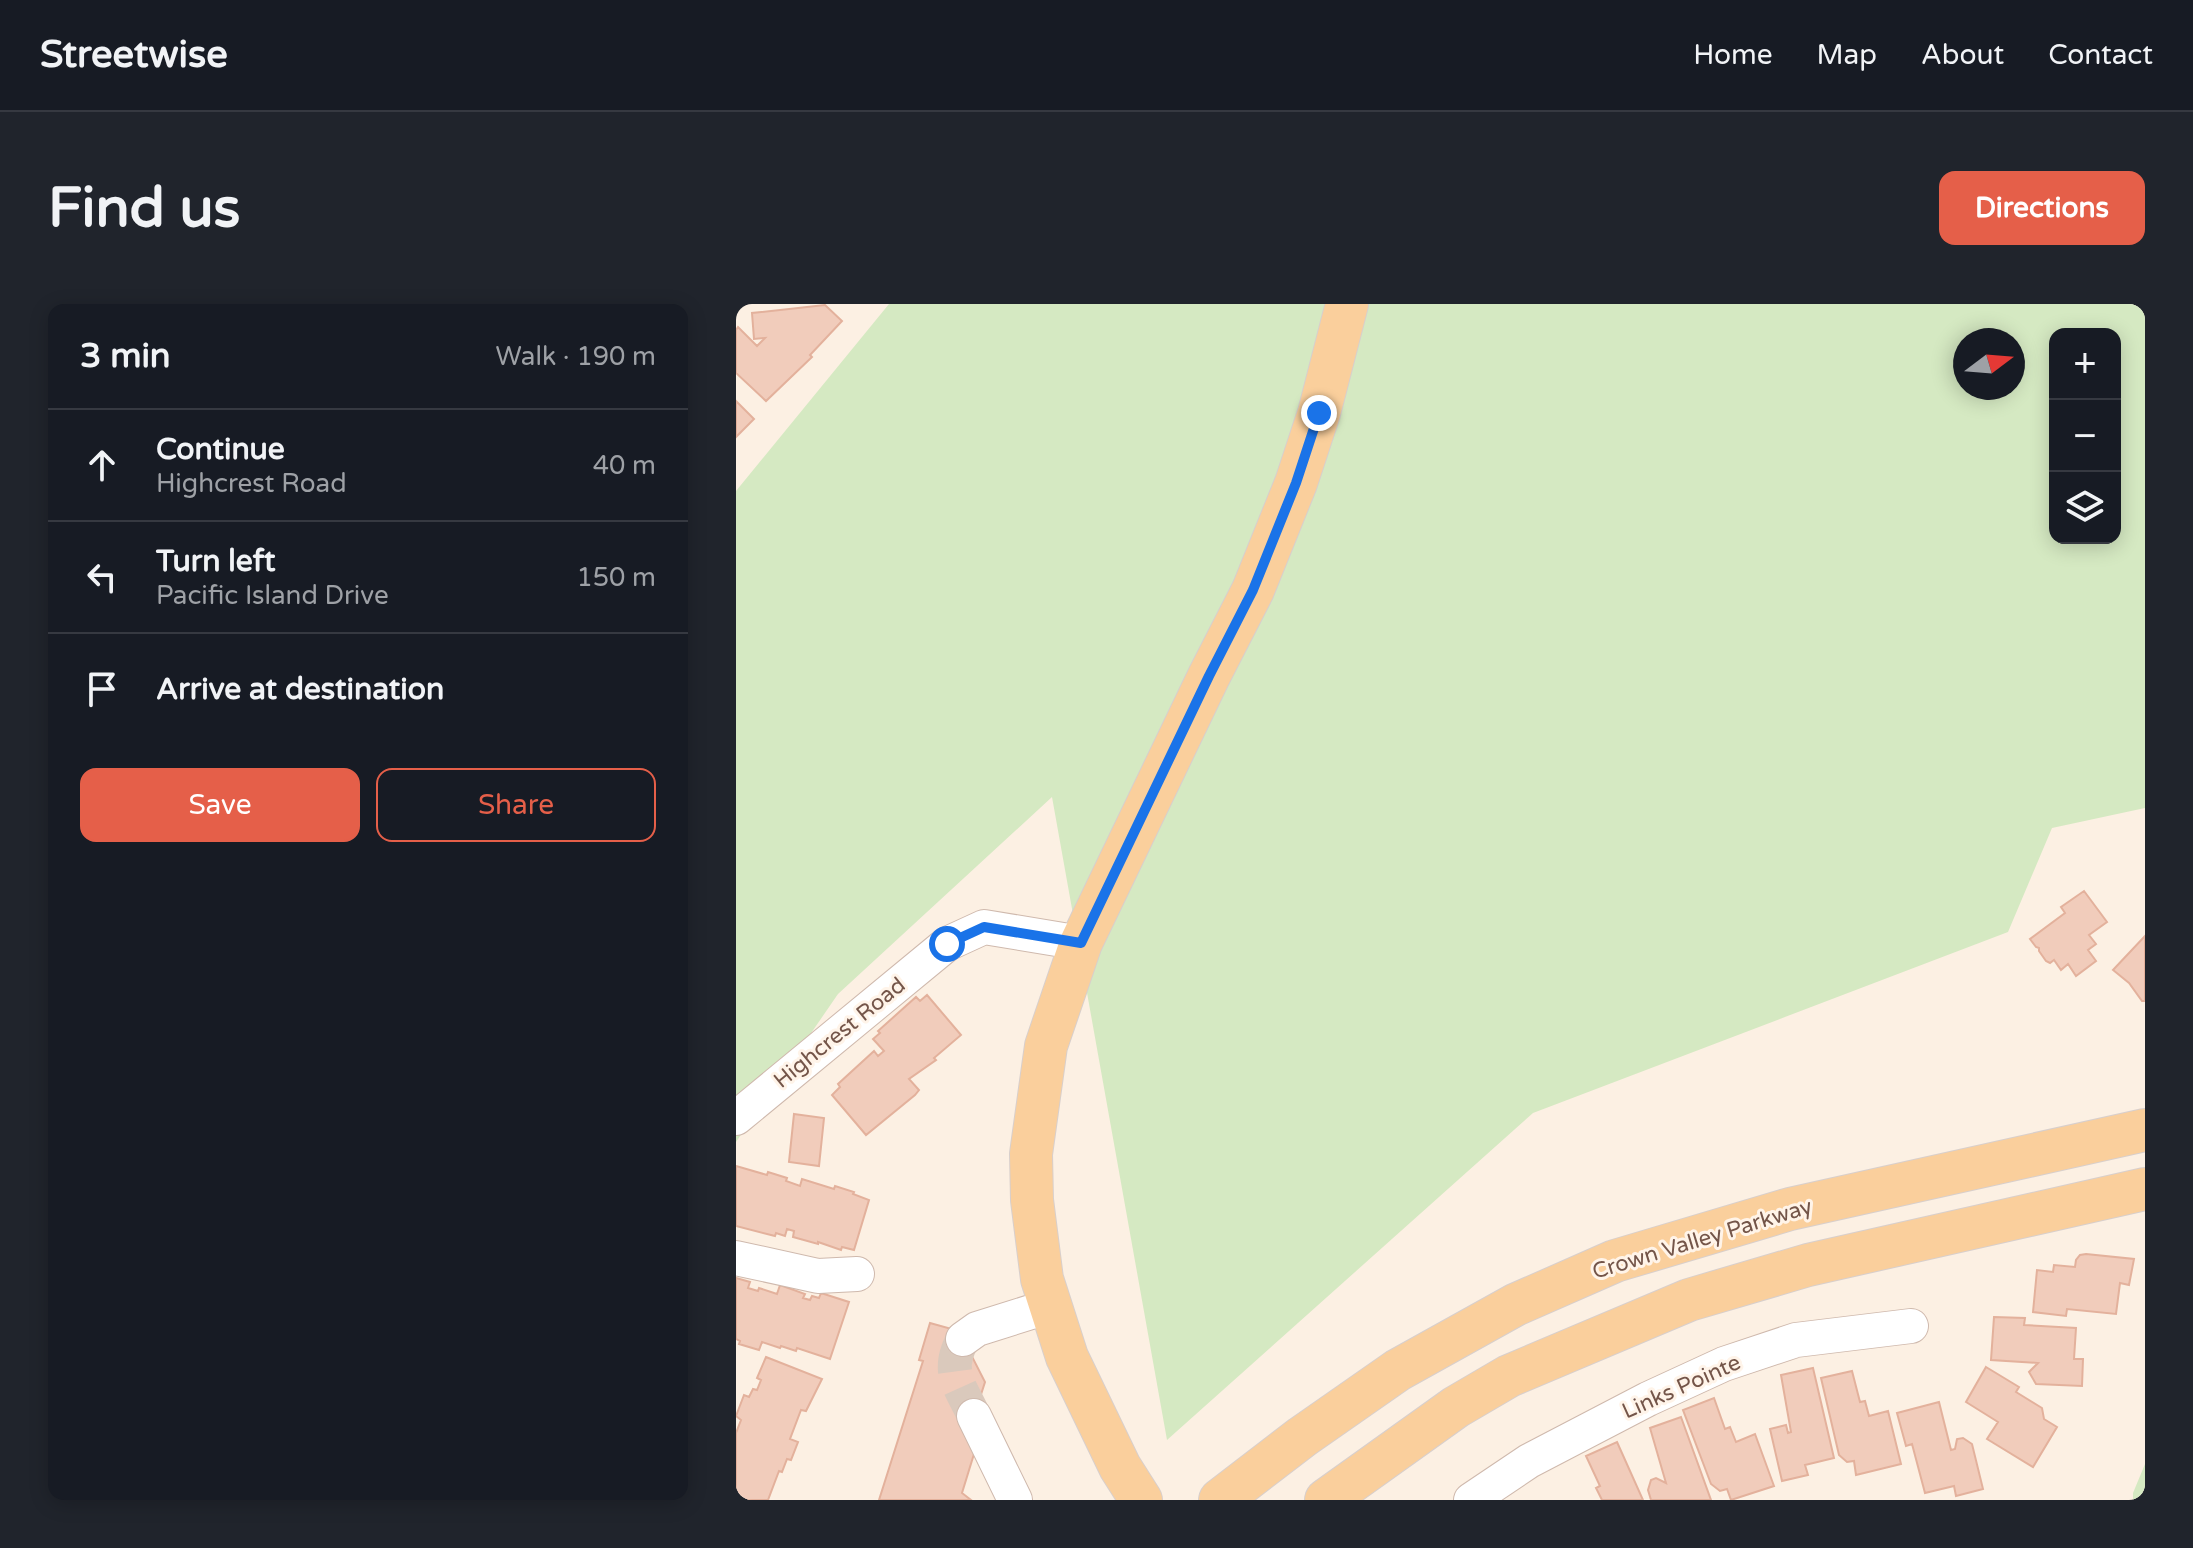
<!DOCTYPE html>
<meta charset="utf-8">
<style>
body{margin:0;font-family:"Varela Round",sans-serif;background:#20242c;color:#f1f3f6}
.controls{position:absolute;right:24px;top:24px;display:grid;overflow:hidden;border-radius:16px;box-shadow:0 4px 20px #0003}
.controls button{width:72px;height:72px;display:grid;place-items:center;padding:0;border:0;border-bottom:2px solid #363941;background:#171b24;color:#f1f3f6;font:40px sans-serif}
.compass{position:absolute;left:1217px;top:24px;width:72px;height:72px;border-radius:50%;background:#171b24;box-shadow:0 4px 20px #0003;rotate:74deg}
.stop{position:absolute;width:24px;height:24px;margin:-18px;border:6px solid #1a73e8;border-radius:50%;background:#fff}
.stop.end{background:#1a73e8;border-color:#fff;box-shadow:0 2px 8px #0008}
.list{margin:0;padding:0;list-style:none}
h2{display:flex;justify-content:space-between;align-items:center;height:104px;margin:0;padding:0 32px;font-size:34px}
h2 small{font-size:26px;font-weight:400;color:#9ea1a6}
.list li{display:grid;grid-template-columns:52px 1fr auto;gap:24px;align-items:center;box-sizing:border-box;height:112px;padding:0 32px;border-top:2px solid #363941}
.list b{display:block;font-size:30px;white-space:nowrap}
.list p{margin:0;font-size:26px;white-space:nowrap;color:#9ea1a6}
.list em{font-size:26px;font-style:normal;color:#9ea1a6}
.actions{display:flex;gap:16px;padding:24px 32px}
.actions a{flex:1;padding:18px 0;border:2px solid #e55f49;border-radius:16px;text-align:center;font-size:28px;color:#e55f49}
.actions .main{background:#e55f49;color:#fff}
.icon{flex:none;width:44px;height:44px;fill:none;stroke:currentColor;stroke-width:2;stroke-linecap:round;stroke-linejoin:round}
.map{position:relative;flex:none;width:1409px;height:1196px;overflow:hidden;border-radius:16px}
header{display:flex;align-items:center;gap:48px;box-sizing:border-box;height:112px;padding:0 40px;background:#171b24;border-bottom:2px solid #363941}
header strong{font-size:38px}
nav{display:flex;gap:44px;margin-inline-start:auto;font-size:28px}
.intro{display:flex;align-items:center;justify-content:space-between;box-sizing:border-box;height:192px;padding:0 48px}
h1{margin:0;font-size:56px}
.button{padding:20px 36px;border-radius:16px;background:#e55f49;color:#fff;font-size:28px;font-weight:700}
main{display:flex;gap:48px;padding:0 48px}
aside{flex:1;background:#171b24;border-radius:16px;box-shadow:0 4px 20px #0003}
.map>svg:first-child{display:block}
</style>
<header>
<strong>Streetwise</strong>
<nav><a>Home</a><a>Map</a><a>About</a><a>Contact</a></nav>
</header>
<div class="intro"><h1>Find us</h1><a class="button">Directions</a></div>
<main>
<aside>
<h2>3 min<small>Walk · 190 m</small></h2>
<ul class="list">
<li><svg class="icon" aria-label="ahead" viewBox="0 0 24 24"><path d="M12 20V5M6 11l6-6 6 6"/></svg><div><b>Continue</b><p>Highcrest Road</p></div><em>40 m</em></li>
<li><svg class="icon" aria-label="left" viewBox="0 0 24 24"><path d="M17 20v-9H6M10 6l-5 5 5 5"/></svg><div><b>Turn left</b><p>Pacific Island Drive</p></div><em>150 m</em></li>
<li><svg class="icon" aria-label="arrive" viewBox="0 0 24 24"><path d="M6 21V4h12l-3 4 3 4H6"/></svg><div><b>Arrive at destination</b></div></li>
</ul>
<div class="actions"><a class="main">Save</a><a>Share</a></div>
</aside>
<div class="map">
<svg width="1409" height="1196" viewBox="0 0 1409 1196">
<rect width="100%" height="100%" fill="#fcf0e3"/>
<!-- green -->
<path fill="#d5e9c2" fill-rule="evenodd" d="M153,0H1409V504L1316,524L1272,628L797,809L431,1136L316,493L102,690L0,838V187ZM1319,30H1379V234H1319ZM1229,36H1277V84H1229Z
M1409,1160V1196H1397V1189Z"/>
<!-- building -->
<path fill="#f1ccbb" stroke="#e3b19c" stroke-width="2" d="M89,1L106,17L74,51L76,53L30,97L0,69V26L2,23L21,42L29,34L18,35L16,9Z
M0,97L18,115L0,133Z
M1348,587L1371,618L1353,631L1360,640L1352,646L1360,657L1340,672L1332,660L1325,666L1318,656L1314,659L1310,657L1303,647V644L1300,643L1294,635L1329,609L1325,603Z
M1409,632V697H1406L1393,679L1377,666Z
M191,691L225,731L198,754L200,756L173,775L183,786L179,791L130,831L96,791L104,783L102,780L138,747L142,752L148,747L137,735L144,729L142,727L180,693L184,697Z
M58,810L88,814L83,862L53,858Z
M0,862L31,871L32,868L51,874L50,877L64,882L66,875L98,885L99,882L118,888L117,890L133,896L118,946L106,943L105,946L82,938V940L57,933L58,927L51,925L49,932L40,929L39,932L0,922Z
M1350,950L1398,955L1393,981L1384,979L1380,1010L1331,1005L1330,1012L1297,1008L1301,966L1317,968L1318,961L1339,963L1340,956L1344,951Z
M0,974L14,978L12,984L22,987L23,984L41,990L44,981L69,990L67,994L74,996L76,992L83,994L85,989L113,998L94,1055L61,1044L60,1047L45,1042L44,1044L26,1038L23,1046L3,1040L4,1037L0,1035Z
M1258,1013L1289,1014L1288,1021L1340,1024L1338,1055H1347L1346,1082L1300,1080L1293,1068L1302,1059L1255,1056Z
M194,1019L223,1027L249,1078L231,1134L242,1137L226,1189L235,1196H143L187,1057L183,1056Z
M30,1053L86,1075L70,1107L65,1106L54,1135L62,1138L55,1156L51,1155L46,1168L43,1167L32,1196H0V1129L5,1116L0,1112L8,1091L13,1093L17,1085L21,1086L25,1076L21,1074Z
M1250,1063L1283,1083L1280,1088L1306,1104L1308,1115L1321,1123L1297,1163L1251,1135L1262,1118L1230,1098Z
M1077,1064L1098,1154L1069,1161L1072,1171L1046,1177L1034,1125L1050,1121L1052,1129L1055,1128L1045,1071Z
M1116,1067L1124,1098L1129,1097L1133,1112L1152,1107L1165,1160L1120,1171L1118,1157L1111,1158L1103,1151L1085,1074Z
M978,1094L989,1125L994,1123L1000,1138L1019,1130L1038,1182L995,1196L991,1185L984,1187L975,1180L947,1106Z
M1203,1098L1215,1146L1219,1145L1221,1135L1227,1134L1236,1140L1247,1185L1220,1192L1218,1182L1189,1189L1176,1140L1170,1142L1161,1109Z
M945,1113L975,1196H915L912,1186L915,1176L920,1174L930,1179L914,1124Z
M881,1138L907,1196H866L860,1184L864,1182L850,1152Z"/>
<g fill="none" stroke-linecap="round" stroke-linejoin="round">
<!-- minor-tunnel -->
<path stroke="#dac9bc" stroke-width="34" stroke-dasharray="34 17" stroke-linecap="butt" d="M227,1035C209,1068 224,1081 238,1112"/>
<!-- minor casing -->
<g stroke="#cfb9ad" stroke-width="36">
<path id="minor" d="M0,814L211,640L248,623L345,639
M0,954L82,972L121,970
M227,1035L241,1025L314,1002
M238,1112L279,1196
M735,1196L793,1157L912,1095L988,1060L1060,1036L1175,1022"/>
</g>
<!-- major casing -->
<g stroke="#d8cfcc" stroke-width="44">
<path id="major" d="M405,1196L384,1163L331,1053L306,975L296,896L295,850L310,742L345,639L473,372L517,286L560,179L583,109L611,0
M484,1196L566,1133L662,1066L779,1001L879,957L1054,905L1409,826
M590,1196L720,1103L773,1072L953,996L1072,961L1409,885"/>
</g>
<!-- minor -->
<use href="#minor" stroke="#fff" stroke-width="34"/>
<!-- major -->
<use href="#major" stroke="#facf9c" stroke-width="42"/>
</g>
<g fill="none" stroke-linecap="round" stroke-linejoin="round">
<!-- route -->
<path stroke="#1a73e8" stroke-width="10" d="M211,640L248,623L345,639L473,372L517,286L560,179L583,109"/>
</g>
<g text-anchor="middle" stroke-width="6" stroke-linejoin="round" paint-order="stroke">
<!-- street labels -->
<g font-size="22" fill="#745549" stroke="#fff4e9">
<text transform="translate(103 728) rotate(-39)" y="8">Highcrest Road</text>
<text transform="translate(966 934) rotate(-17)" y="8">Crown Valley Parkway</text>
<text transform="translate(945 1082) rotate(-24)" y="8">Links Pointe</text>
</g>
</g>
</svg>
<div class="controls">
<button>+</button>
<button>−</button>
<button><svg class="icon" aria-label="layers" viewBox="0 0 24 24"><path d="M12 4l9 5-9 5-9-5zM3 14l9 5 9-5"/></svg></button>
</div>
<svg class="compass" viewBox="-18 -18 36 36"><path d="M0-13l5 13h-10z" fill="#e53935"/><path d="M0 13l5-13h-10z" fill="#9ea1a6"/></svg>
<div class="stop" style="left:211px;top:640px"></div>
<div class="stop end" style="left:583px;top:109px"></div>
</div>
</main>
